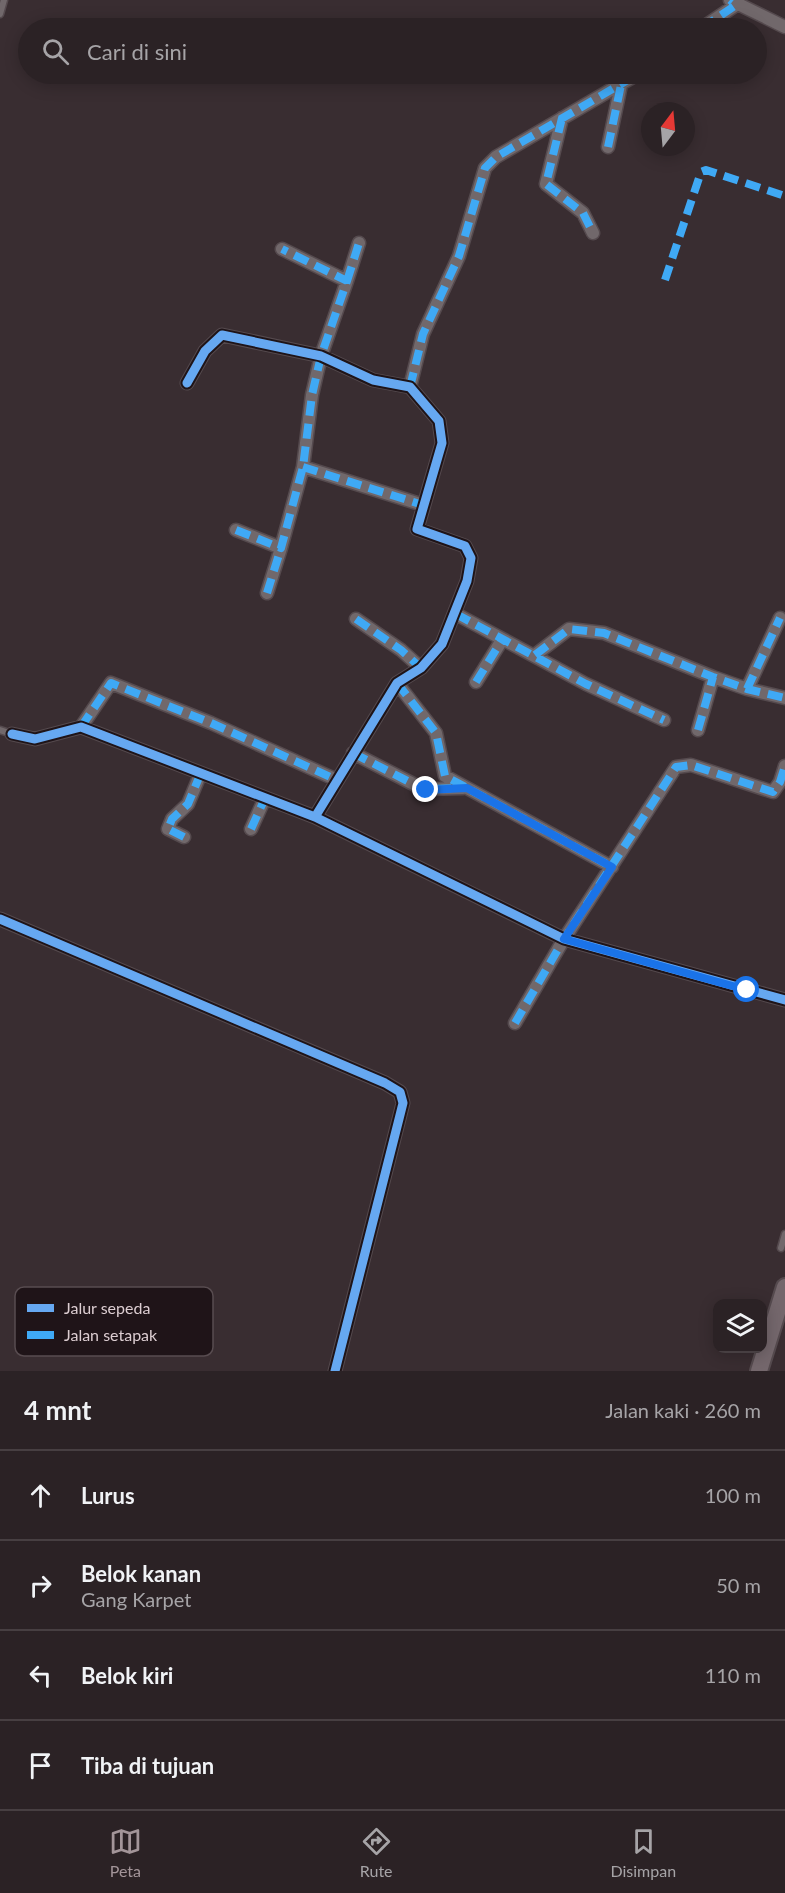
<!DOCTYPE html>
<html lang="id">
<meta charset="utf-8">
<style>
body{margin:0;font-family:Lato,sans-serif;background:#332a2d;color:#f1f3f6}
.controls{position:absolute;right:18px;bottom:18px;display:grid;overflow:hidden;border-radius:12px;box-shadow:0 3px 15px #0003}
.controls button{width:54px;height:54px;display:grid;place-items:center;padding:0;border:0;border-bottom:2px solid #473f42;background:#2b2225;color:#f1f3f6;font:30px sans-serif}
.compass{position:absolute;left:641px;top:102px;width:54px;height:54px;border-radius:50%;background:#2b2225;box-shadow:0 3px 15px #0003;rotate:16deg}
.stop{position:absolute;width:18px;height:18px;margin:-14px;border:4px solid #1a73e8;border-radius:50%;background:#fff}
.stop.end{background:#1a73e8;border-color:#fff;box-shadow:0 2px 6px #0008}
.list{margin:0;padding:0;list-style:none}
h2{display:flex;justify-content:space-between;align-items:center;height:78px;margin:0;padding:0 24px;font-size:26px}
h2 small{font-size:20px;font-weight:400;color:#a6a4a7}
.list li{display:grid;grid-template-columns:39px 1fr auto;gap:18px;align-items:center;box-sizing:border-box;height:90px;padding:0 24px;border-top:2px solid #473f42}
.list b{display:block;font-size:22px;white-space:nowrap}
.list p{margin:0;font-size:20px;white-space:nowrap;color:#a6a4a7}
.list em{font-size:20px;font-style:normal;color:#a6a4a7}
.icon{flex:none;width:33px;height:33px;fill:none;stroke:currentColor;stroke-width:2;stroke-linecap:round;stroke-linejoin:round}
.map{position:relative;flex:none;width:785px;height:1371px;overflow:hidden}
.search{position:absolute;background:#2b2225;box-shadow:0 3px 15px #0003;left:18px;right:18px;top:18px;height:66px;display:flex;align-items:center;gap:15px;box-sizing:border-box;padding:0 21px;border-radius:33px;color:#a6a4a7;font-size:22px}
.sheet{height:438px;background:#2b2225}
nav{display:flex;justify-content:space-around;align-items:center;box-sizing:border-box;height:84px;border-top:2px solid #473f42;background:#2b2225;font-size:16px;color:#a6a4a7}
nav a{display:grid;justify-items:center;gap:3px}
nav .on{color:#a39599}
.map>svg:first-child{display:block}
</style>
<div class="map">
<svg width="785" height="1371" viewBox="0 0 785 1371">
<rect width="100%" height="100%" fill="#392d31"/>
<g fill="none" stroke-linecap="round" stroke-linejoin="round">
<!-- lane casing -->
<g stroke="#554a4e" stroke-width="9">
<path id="lane" d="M0,14L4,0
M0,730L12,734
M781,1248L785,1234"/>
</g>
<!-- street casing -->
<g stroke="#554a4e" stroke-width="15">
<path id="street" d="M730,0L785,27
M702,28L736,5
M562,118L546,184L583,213L593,233
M608,147L621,85
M347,281L359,243
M187,383L205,351L222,335L321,356L373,380L410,387L439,421L442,443L417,529L465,546L471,558L467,581L442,644L421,668L397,683L315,817
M410,387L423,334L459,256L485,168L496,157L638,74
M303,467L423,505
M236,530L281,548L303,467L312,395L321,356L347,281L282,249
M267,593L281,548
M456,614L586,684L664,720
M356,619L401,650L421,668
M535,655L569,629L604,633L713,677L747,689L785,698
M476,682L502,640
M397,683L436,733L445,776L612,867
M747,689L780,618
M81,727L111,683L211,723L337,780
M698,730L713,677
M12,734L35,739L81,727L315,817L564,939L785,1000
M353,753L423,789L463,788
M251,829L265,798
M184,837L168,829L172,819L188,804L200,775
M0,919L385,1083L400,1092L403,1103L399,1119L335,1371
M515,1023L564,939L676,767L691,765L773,792L780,782L785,766"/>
</g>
<!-- secondary casing -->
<g stroke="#554a4e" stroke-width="20">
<path id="secondary" d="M759,1371L785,1287"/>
</g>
<!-- lane -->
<use href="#lane" stroke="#71686b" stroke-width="6"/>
<!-- street -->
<use href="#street" stroke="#71686b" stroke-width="12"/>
<!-- secondary -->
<use href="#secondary" stroke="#74676c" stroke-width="16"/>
<!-- quiet -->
<path stroke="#3fa9f5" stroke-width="8" stroke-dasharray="15 8" stroke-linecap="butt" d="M702,28L736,5L730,0
M562,118L546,184L583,213L593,233
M608,147L621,85
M665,280L701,172L706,170L785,196
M347,281L359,243
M410,387L423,334L459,256L485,168L496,157L638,74
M303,467L423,505
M236,530L281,548L303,467L312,395L321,356L347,281L282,249
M267,593L281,548
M456,614L586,684L664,720
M356,619L401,650L421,668
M535,655L569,629L604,633L713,677L747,689L785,698
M476,682L502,640
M397,683L436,733L445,776L612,867
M747,689L780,618
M81,727L111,683L211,723L337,780
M698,730L713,677
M353,753L423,789L464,788
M251,829L265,798
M184,837L168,829L172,819L188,804L200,775
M515,1023L564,939L676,767L691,765L773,792L780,782L785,766"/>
<!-- cycleway casing -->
<g stroke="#1f1418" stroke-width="13">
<path id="cycleway" d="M187,383L205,351L222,335L321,356L373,380L410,387L439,421L442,443L417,529L465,546L471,558L467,581L442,644L421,668L397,683L315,817
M12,734L35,739L81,727L315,817L564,939L785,1000
M0,919L385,1083L400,1092L403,1103L399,1119L335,1371"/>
</g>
<!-- cycleway -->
<use href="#cycleway" stroke="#66a8f1" stroke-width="9"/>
</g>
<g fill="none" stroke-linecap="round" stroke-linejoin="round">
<!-- route -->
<path stroke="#1a73e8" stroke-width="8" d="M426,790L467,788L612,867L564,939L747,990"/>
</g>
<!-- legend -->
<rect x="15" y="1287" width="198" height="69" rx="9" fill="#1f1418" stroke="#584c50" stroke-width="1.5"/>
<rect x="27" y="1304" width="27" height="8" fill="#66a8f1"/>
<rect x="27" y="1331" width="27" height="8" fill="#3fa9f5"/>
<g font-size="16" fill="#dccdd1">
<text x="64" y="1314">Jalur sepeda</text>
<text x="64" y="1341">Jalan setapak</text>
</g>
</svg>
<div class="controls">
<button><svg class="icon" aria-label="layers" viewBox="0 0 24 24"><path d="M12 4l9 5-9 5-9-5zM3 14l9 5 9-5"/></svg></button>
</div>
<svg class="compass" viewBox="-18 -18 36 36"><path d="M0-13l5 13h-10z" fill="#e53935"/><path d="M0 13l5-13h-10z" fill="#a6a4a7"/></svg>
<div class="stop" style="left:747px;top:990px"></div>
<div class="stop end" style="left:426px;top:790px"></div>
<div class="search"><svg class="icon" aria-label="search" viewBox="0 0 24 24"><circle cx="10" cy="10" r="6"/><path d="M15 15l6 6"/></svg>Cari di sini</div>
</div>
<section class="sheet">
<h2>4 mnt<small>Jalan kaki · 260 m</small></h2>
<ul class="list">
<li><svg class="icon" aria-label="ahead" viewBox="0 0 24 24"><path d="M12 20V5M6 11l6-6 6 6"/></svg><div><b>Lurus</b></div><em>100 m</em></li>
<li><svg class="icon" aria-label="right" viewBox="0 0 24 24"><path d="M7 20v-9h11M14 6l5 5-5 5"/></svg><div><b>Belok kanan</b><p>Gang Karpet</p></div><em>50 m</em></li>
<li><svg class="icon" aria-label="left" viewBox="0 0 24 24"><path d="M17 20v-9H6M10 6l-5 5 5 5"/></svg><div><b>Belok kiri</b></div><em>110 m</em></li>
<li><svg class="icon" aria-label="arrive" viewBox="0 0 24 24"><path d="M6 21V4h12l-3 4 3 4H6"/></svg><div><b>Tiba di tujuan</b></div></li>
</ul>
</section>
<nav>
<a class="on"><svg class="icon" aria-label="map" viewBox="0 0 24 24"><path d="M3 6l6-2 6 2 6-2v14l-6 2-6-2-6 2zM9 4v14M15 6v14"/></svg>Peta</a>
<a><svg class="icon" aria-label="directions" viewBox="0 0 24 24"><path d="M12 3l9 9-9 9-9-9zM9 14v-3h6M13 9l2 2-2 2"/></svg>Rute</a>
<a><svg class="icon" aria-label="saved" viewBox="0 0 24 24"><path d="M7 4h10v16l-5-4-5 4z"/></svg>Disimpan</a>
</nav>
